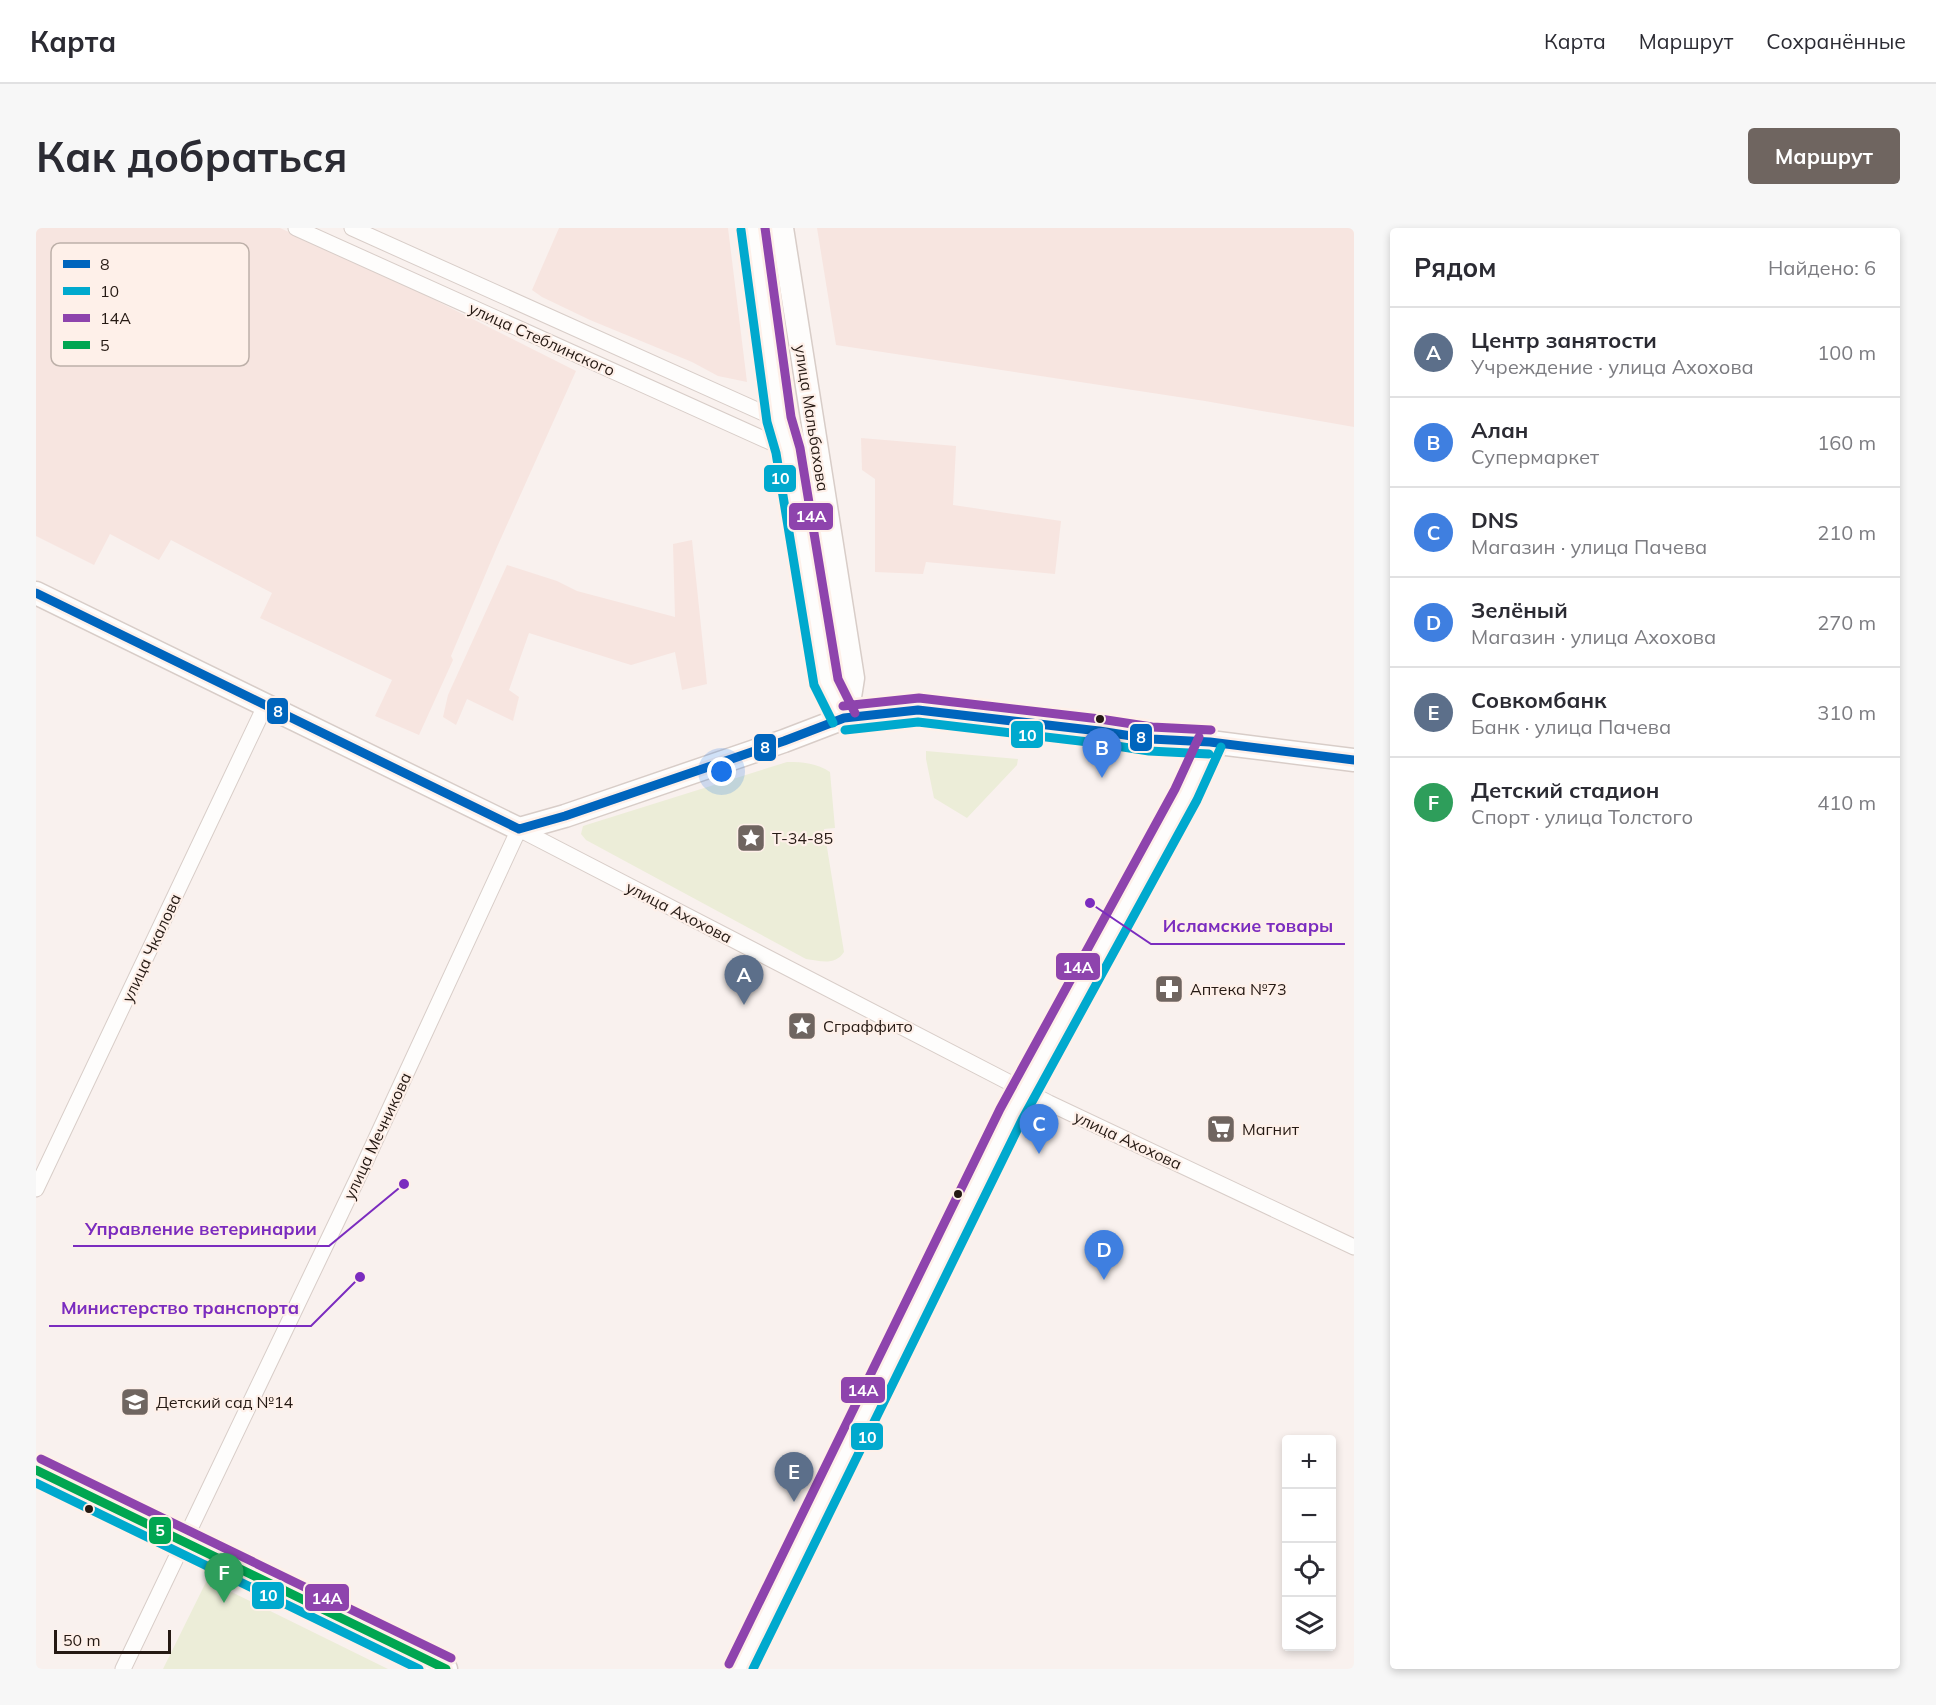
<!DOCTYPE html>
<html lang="ru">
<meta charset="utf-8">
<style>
body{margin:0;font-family:Mulish,sans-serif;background:#f7f7f7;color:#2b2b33}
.controls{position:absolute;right:18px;bottom:18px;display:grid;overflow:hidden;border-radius:6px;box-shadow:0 3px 9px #0003}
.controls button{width:54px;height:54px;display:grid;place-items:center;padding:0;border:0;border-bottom:2px solid #e1e1e2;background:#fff;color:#2b2b33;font:30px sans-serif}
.scale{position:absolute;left:18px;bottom:15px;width:117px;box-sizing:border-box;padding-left:6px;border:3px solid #251913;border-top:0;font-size:16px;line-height:21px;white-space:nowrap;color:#251913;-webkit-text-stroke:4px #fef0e9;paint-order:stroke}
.you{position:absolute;left:686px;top:544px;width:21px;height:21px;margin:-15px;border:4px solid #fff;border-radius:50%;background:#1a73e8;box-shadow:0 0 0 9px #1a73e833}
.badge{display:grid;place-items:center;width:39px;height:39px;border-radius:50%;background:#6f6560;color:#fff;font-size:20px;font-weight:700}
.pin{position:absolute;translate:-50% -50px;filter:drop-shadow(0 2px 3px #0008)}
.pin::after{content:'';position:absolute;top:32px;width:21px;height:18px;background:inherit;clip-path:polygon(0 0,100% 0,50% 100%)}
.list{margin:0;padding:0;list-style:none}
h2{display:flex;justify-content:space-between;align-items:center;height:78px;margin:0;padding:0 24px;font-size:26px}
h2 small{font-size:20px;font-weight:400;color:#7c7c81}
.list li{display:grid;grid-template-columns:39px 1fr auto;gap:18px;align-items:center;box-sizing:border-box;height:90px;padding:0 24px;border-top:2px solid #e1e1e2}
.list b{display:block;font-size:22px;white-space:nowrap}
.list p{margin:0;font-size:20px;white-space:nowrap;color:#7c7c81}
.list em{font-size:20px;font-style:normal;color:#7c7c81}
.icon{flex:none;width:33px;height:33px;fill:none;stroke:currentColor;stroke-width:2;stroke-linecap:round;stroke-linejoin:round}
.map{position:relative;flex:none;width:1318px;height:1441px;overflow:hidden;border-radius:6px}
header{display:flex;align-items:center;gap:36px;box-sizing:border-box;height:84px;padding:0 30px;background:#fff;border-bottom:2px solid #e1e1e2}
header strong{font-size:28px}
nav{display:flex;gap:33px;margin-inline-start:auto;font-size:21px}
.intro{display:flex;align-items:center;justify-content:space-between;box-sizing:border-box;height:144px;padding:0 36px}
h1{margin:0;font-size:42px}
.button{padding:15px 27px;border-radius:6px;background:#6f6560;color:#fff;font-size:21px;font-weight:700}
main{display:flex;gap:36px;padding:0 36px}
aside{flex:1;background:#fff;border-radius:6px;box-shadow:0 3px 9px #0003}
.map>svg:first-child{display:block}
</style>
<header>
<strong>Карта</strong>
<nav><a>Карта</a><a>Маршрут</a><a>Сохранённые</a></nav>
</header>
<div class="intro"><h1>Как добраться</h1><a class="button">Маршрут</a></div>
<main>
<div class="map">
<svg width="1318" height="1441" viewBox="0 0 1318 1441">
<rect width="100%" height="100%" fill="#f9f1ee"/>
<!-- industrial -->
<path fill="#f7e5e0" d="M0,0H244L363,54L540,143L461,319L415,428L417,432L383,507L339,488L356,452L224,390L236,365L135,312L123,332L74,306L58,337L0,308Z
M523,0H692L711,154L682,148L656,134L554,92L506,69L496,62Z
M781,0H1318V199L1169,173L800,117Z
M825,210L920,218L917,277L1025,293L1019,346L890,334L887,346L839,344V251L826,242Z
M656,312L671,456L646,462L639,424L595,437L493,405L473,462L483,469L477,493L431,471L420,497L407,489L412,467L471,337L521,353L541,363L639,389L637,316Z"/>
<!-- green -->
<path fill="#ecedd8" d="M890,523L982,531L981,537L931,590L898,570L890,531Z
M751,534C767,534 781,535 794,544L799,600L788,601L808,724C799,738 784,733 770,731L550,612L545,606L547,598Z
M171,1352L352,1441H127Z"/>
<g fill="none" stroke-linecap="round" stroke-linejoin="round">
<!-- street casing -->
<g stroke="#d8cdc8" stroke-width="17">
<path id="street" d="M260,0L752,222
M316,0L743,192
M0,961L229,478
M87,1441L326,941L483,601L1013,875L1318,1019
M704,1441L975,886L1150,566L1174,514"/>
</g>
<!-- secondary casing -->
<g stroke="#d8cdc8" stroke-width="25">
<path id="secondary" d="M717,0L743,192L752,222L790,455L808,490
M746,0L817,450L814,469L808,490
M0,365L483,601L529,588L748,513L808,490L882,482L1063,503L1115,511L1174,514L1318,532
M0,1242L410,1441"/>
</g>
<!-- street -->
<use href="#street" stroke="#fefdfc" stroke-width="15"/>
<!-- secondary -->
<use href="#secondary" stroke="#fefdfc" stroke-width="22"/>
<!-- bus-1 casing -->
<g stroke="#fef0e9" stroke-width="14">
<path id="bus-1" d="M0,365L483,601
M483,601L529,588L748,513L808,490L882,482L1063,503L1115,511L1174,514L1318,532"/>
</g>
<!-- bus-2 casing -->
<g stroke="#fef0e9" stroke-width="14">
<path id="bus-2" d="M705,2L731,194L740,225L778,457L797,495
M809,502L882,494L1061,515L1113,523L1173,526
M0,1255L383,1441
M717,1441L986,892L1161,572L1185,519"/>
</g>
<!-- bus-3 casing -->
<g stroke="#fef0e9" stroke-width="14">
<path id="bus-3" d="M729,0L755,189L764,220L802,451L819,485
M807,478L883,470L1064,491L1116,499L1175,502
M5,1231L415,1430
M693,1436L964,881L1139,561L1163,509"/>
</g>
<!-- bus-4 casing -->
<g stroke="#fef0e9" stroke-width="14">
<path id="bus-4" d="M0,1242L410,1441"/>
</g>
<!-- bus-1 -->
<use href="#bus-1" stroke="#0065bd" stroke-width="9"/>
<!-- bus-2 -->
<use href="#bus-2" stroke="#00a9ce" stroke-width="9"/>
<!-- bus-3 -->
<use href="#bus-3" stroke="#8e44ad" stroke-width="9"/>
<!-- bus-4 -->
<use href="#bus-4" stroke="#00a651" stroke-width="9"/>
</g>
<!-- icons -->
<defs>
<g id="sight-square" transform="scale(1.5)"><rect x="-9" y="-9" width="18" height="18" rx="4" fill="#6f6560" stroke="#fef0e9"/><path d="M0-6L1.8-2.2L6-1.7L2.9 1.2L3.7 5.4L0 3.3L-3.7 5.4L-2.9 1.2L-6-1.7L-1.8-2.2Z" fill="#fff"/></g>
<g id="pharmacy-square" transform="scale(1.5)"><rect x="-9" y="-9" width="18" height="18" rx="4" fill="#6f6560" stroke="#fef0e9"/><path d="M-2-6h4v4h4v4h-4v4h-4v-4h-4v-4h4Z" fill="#fff"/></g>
<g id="supermarket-square" transform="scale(1.5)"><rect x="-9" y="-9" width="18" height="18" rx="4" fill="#6f6560" stroke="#fef0e9"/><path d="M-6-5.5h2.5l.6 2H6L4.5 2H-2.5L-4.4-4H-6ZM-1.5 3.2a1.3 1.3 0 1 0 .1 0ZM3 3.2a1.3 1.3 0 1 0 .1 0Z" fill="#fff"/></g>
<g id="school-square" transform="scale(1.5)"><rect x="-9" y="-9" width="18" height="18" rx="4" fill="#6f6560" stroke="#fef0e9"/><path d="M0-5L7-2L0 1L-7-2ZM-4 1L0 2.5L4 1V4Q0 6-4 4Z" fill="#fff"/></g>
</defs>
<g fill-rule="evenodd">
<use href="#sight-square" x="715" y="610"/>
<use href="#pharmacy-square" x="1133" y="761"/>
<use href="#sight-square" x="766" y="798"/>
<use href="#supermarket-square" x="1185" y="901"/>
<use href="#school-square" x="99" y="1174"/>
</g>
<!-- markers -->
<g fill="#251913" stroke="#fef0e9" stroke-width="2">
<circle cx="1064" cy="491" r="5"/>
<circle cx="922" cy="966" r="5"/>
<circle cx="53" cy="1281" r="5"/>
</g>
<g text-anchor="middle" stroke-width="4.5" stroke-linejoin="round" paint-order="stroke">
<!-- street labels -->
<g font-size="16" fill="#251913" stroke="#fef0e9">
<text transform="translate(506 111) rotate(24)" y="6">улица Стеблинского</text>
<text transform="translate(776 190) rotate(81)" y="6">улица Мальбахова</text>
<text transform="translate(643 684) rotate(27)" y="6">улица Ахохова</text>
<text transform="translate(115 720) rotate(-65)" y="6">улица Чкалова</text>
<text transform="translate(341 908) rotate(-65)" y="6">улица Мечникова</text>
<text transform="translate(1092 912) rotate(25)" y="6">улица Ахохова</text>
</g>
<!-- poi labels -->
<g font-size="16" fill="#251913" stroke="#fef0e9" text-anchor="start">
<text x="736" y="616">Т-34-85</text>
<text x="1154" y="767">Аптека №73</text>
<text x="787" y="804">Сграффито</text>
<text x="1206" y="907">Магнит</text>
<text x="120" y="1180">Детский сад №14</text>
</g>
</g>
<!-- legend -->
<rect x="15" y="15" width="198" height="123" rx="9" fill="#fef0e9" stroke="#bdb0a9" stroke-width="1.5"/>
<rect x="27" y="32" width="27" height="8" fill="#0065bd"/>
<rect x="27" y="59" width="27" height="8" fill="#00a9ce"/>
<rect x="27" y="86" width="27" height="8" fill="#8e44ad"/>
<rect x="27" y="113" width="27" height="8" fill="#00a651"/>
<g font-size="16" fill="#251913">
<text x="64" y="42">8</text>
<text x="64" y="69">10</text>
<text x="64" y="96">14А</text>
<text x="64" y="123">5</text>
</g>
<!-- callouts -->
<path fill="none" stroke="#7b2cbf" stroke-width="2" d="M1054 675L1115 716H1309M368 956L293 1018H37M324 1049L275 1098H13"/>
<g fill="#7b2cbf" stroke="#fef0e9" stroke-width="2">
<circle cx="1054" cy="675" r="6"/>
<circle cx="368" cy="956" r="6"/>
<circle cx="324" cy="1049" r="6"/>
</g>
<g font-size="18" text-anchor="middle" font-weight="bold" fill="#7b2cbf" stroke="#fef0e9" stroke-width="4.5" stroke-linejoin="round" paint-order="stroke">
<text x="1212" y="704">Исламские товары</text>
<text x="165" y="1007">Управление ветеринарии</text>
<text x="144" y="1086">Министерство транспорта</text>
</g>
<g stroke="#fef0e9" stroke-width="2">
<rect x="727" y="236" width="34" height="29" rx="6" fill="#00a9ce"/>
<rect x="752" y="274" width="46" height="29" rx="6" fill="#8e44ad"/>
<rect x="230" y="469" width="23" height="28" rx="6" fill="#0065bd"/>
<rect x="974" y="492" width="34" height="29" rx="6" fill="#00a9ce"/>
<rect x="1093" y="495" width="24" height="29" rx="6" fill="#0065bd"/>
<rect x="717" y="505" width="24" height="29" rx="6" fill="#0065bd"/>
<rect x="1019" y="724" width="46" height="29" rx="6" fill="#8e44ad"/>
<rect x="804" y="1148" width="46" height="28" rx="6" fill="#8e44ad"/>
<rect x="814" y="1194" width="34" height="29" rx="6" fill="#00a9ce"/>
<rect x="112" y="1288" width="24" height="29" rx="6" fill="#00a651"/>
<rect x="215" y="1353" width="34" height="29" rx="6" fill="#00a9ce"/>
<rect x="268" y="1355" width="46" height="29" rx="6" fill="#8e44ad"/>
</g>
<g font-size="16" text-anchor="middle" font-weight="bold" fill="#fff">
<text x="744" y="256">10</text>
<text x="775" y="294">14А</text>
<text x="242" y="489">8</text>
<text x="991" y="513">10</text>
<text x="1105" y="515">8</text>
<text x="729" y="525">8</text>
<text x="1042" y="745">14А</text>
<text x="827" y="1168">14А</text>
<text x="831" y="1215">10</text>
<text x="124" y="1308">5</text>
<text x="232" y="1373">10</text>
<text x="291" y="1376">14А</text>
</g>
</svg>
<div class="controls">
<button>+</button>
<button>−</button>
<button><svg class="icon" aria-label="locate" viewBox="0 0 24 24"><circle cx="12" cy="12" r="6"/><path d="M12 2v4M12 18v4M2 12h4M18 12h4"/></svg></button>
<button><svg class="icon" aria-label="layers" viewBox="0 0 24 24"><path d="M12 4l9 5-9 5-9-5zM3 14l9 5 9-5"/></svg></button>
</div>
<div class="scale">50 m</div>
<div class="you"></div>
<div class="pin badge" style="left:708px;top:777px;background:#5c6f8a">A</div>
<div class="pin badge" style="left:1066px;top:550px;background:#3f7fe0">B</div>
<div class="pin badge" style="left:1003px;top:926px;background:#3f7fe0">C</div>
<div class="pin badge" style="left:1068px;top:1052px;background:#3f7fe0">D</div>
<div class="pin badge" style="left:758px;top:1274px;background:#5c6f8a">E</div>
<div class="pin badge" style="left:188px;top:1375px;background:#2e9e5b">F</div>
</div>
<aside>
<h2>Рядом<small>Найдено: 6</small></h2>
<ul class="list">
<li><span class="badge" style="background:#5c6f8a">A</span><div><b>Центр занятости</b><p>Учреждение · улица Ахохова</p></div><em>100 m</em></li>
<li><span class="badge" style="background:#3f7fe0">B</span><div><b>Алан</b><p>Супермаркет</p></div><em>160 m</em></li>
<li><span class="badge" style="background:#3f7fe0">C</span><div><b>DNS</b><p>Магазин · улица Пачева</p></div><em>210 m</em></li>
<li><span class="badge" style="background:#3f7fe0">D</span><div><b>Зелёный</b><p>Магазин · улица Ахохова</p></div><em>270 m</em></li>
<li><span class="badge" style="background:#5c6f8a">E</span><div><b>Совкомбанк</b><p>Банк · улица Пачева</p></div><em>310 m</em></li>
<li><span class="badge" style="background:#2e9e5b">F</span><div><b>Детский стадион</b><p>Спорт · улица Толстого</p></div><em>410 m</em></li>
</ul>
</aside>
</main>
